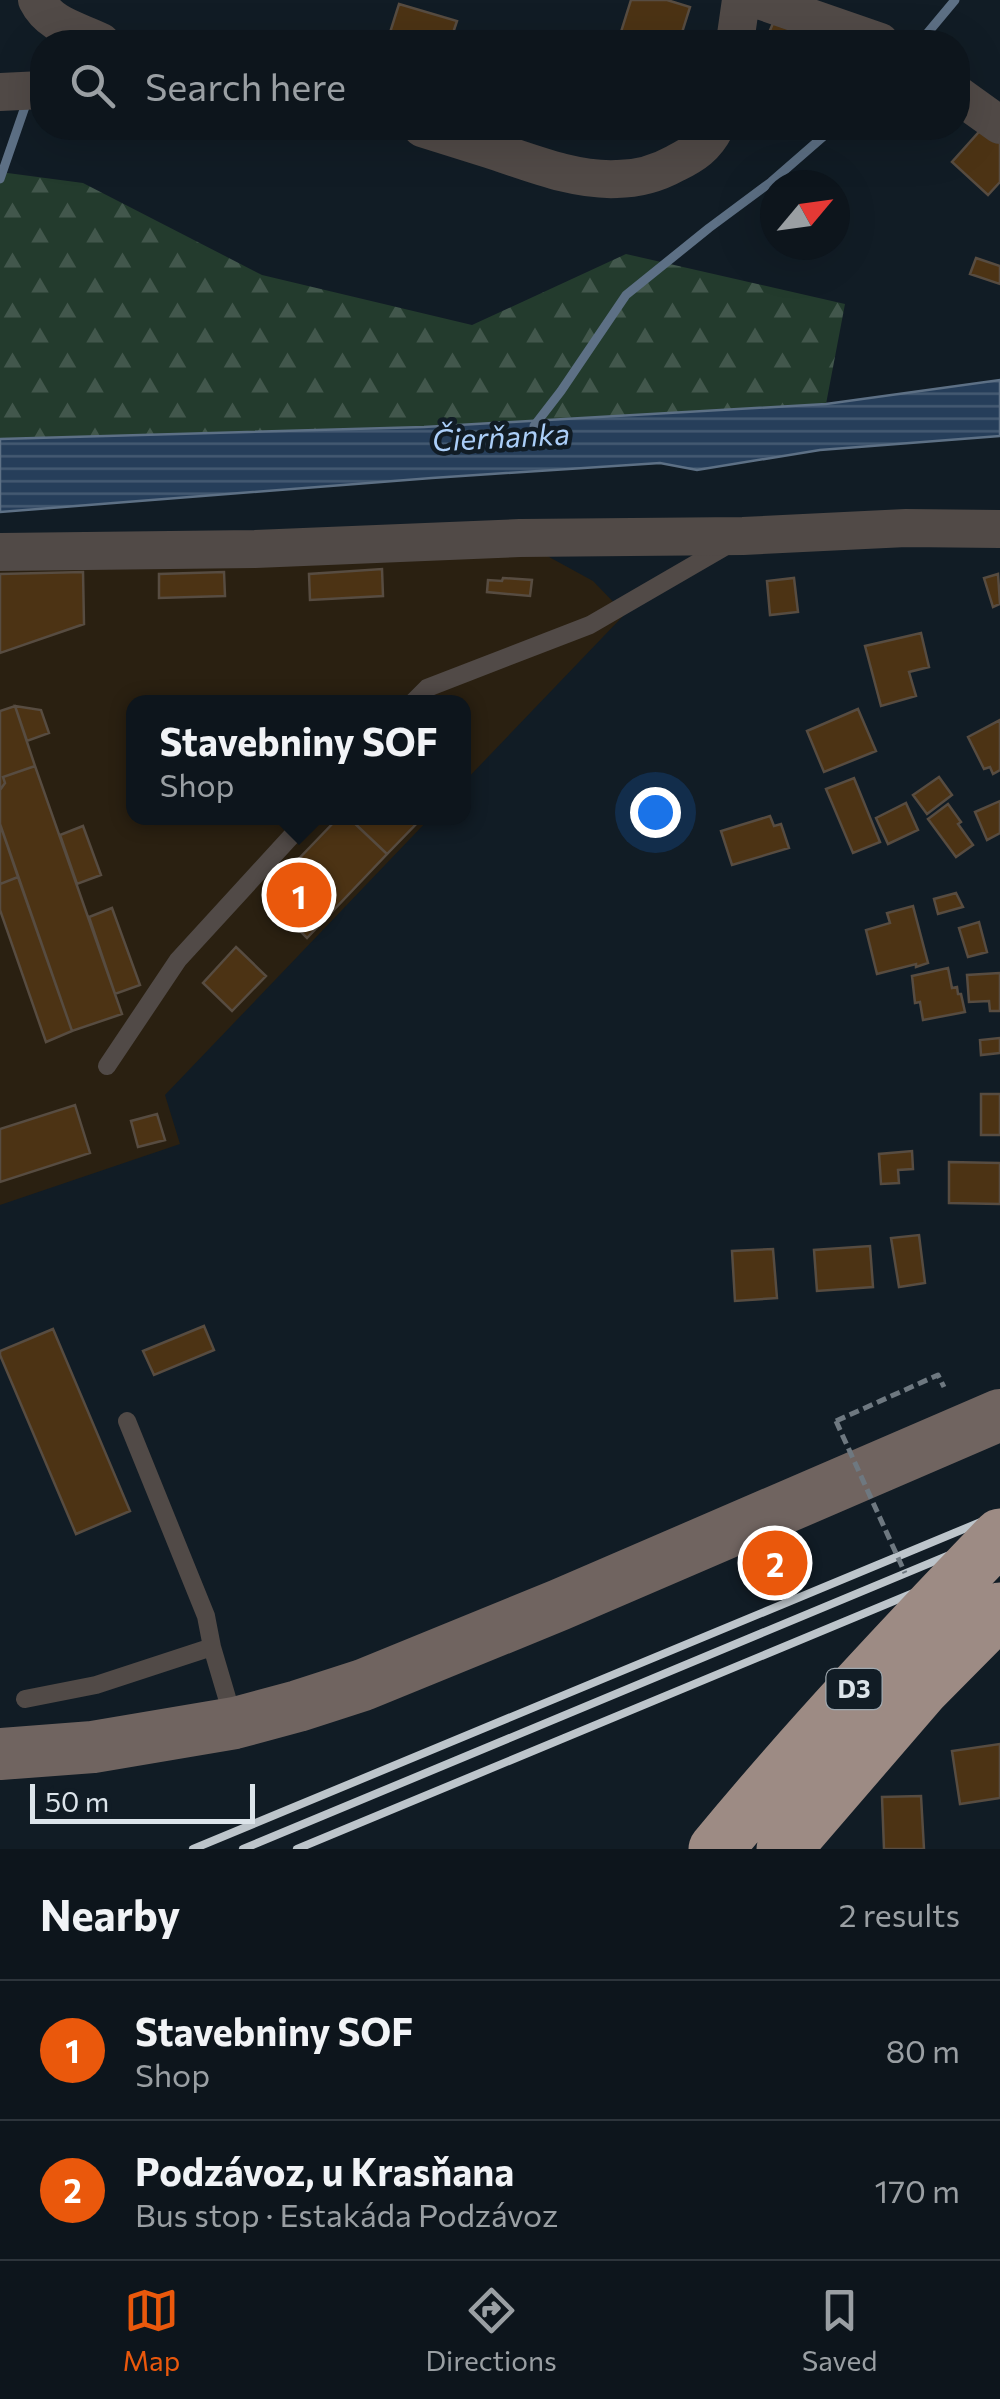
<!DOCTYPE html>
<meta charset="utf-8">
<style>
body{margin:0;font-family:Commissioner,sans-serif;background:#1b2229;color:#f1f3f6}
.compass{position:absolute;left:760px;top:170px;width:90px;height:90px;border-radius:50%;background:#0d151c;box-shadow:0 10px 40px #0002;rotate:61deg}
.scale{position:absolute;left:30px;bottom:25px;width:225px;box-sizing:border-box;padding-left:10px;border:5px solid #dce4ea;border-top:0;font-size:28px;line-height:35px;white-space:nowrap;color:#dce4ea;-webkit-text-stroke:8px #111c25;paint-order:stroke}
.you{position:absolute;left:655px;top:812px;width:35px;height:35px;margin:-25px;border:8px solid #fff;border-radius:50%;background:#1a73e8;box-shadow:0 0 0 15px #1a73e833}
.badge{display:grid;place-items:center;width:65px;height:65px;border-radius:50%;background:#ea580c;color:#fff;font-size:32px;font-weight:700}
.pin{position:absolute;translate:-50% -50%;border:5px solid #fff;box-shadow:0 2px 10px #0006}
.popup{position:absolute;left:126px;top:695px;width:345px;height:130px;box-sizing:border-box;display:grid;place-content:center;border-radius:20px;background:#0d151c;filter:drop-shadow(0 2px 8px #0005);font-size:32px;white-space:nowrap;color:#9a9fa3}
.popup b{font-size:38px;color:#f1f3f6}
.popup::after{content:'';position:absolute;left:50%;top:100%;margin-left:-20px;border:20px solid transparent;border-top-color:#0d151c}
.list{margin:0;padding:0;list-style:none}
h2{display:flex;justify-content:space-between;align-items:center;height:130px;margin:0;padding:0 40px;font-size:42px}
h2 small{font-size:32px;font-weight:400;color:#9a9fa3}
.list li{display:grid;grid-template-columns:65px 1fr auto;gap:30px;align-items:center;box-sizing:border-box;height:140px;padding:0 40px;border-top:2px solid #2d343b}
.list b{display:block;font-size:38px;white-space:nowrap}
.list p{margin:0;font-size:32px;white-space:nowrap;color:#9a9fa3}
.list em{font-size:32px;font-style:normal;color:#9a9fa3}
.icon{flex:none;width:55px;height:55px;fill:none;stroke:currentColor;stroke-width:2;stroke-linecap:round;stroke-linejoin:round}
.map{position:relative;flex:none;width:1000px;height:1849px;overflow:hidden}
.search{position:absolute;background:#0d151c;box-shadow:0 10px 40px #0002;left:30px;right:30px;top:30px;height:110px;display:flex;align-items:center;gap:25px;box-sizing:border-box;padding:0 35px;border-radius:40px;color:#9a9fa3;font-size:38px}
.sheet{height:410px;background:#0d151c}
nav{display:flex;justify-content:space-around;align-items:center;box-sizing:border-box;height:140px;border-top:2px solid #2d343b;background:#0d151c;font-size:28px;color:#9a9fa3}
nav a{display:grid;justify-items:center;gap:5px}
nav .on{color:#ea580c}
.map>svg:first-child{display:block}
</style>
<div class="map">
<svg width="1000" height="1849" viewBox="0 0 1000 1849">
<defs>
<pattern id="forest-firs" width="22" height="20" patternUnits="userSpaceOnUse" patternTransform="scale(2.5)"><rect width="22" height="20" fill="#233b2d"/><path d="M5 1l3.5 6h-7zM16 11l3.5 6h-7z" fill="#42574c"/></pattern>
<pattern id="water-rules" width="6" height="5" patternUnits="userSpaceOnUse" patternTransform="scale(2.5)"><rect width="6" height="5" fill="#263e5a"/><path d="M0 2.5h6" fill="none" stroke="#455a72"/></pattern>
</defs>
<rect width="100%" height="100%" fill="#111c25"/>
<!-- industrial -->
<path fill="#2a2011" d="M540,552L593,581L625,614L464,782V702H134V818H430L165,1095L180,1144L0,1205V569Z"/>
<!-- forest -->
<path fill="url(#forest-firs)" d="M0,172L83,183L262,275L472,325L626,254L845,304L826,404L424,427L0,439Z"/>
<!-- water -->
<path fill="url(#water-rules)" stroke="#5d7085" stroke-width="2.5" d="M1000,380V436L820,450L697,470L660,463L432,478L0,512V439L424,427L826,404Z"/>
<g fill="none" stroke-linecap="round" stroke-linejoin="round">
<!-- stream -->
<path stroke="#5d7085" stroke-width="9" d="M920,42L955,0
M33,82L42,56
M0,179L27,101
M534,426L561,391L626,295L709,228L771,182L833,128"/>
</g>
<!-- building -->
<path fill="#4c3314" stroke="#574c41" stroke-width="2.5" d="M631,0H667L690,7L679,42H652L621,32Z
M399,4L457,21L450,42H387Z
M774,21L819,30L814,42H765Z
M986,124L1000,136V182L988,195L952,162Z
M976,258L1000,266V284L970,274Z
M382,569L383,596L310,600L309,574Z
M83,572L84,624L0,653V574Z
M224,572L225,596L159,598V574Z
M998,574L1000,604L993,607L984,578Z
M503,578L532,580L530,596L487,592L488,580L502,581Z
M794,578L798,612L770,615L767,581Z
M921,633L929,667L909,672L916,696L881,706L865,646Z
M15,706L41,710L49,733L27,741Z
M15,706L35,766L3,777L5,783L0,790V711Z
M858,709L876,751L824,772L807,731Z
M1000,720V770L993,774L990,767L984,769L968,737Z
M35,766L122,1014L72,1031L0,824V790L5,783L3,777Z
M939,777L952,795L927,814L913,795Z
M854,778L880,842L853,853L826,789Z
M1000,801V833L987,840L975,812Z
M906,803L918,830L888,844L876,818Z
M948,804L961,822L958,824L973,845L956,857L928,819Z
M770,816L774,826L781,824L789,848L732,865L721,831Z
M338,818H349L387,854L307,938L264,895Z
M349,818H422L387,854Z
M0,824L18,877L0,884Z
M83,826L101,875L77,884L60,835Z
M18,877L72,1031L46,1042L0,910V884Z
M956,893L963,907L938,914L934,899Z
M913,906L928,963L916,967V964L877,974L866,930L890,923L887,913Z
M112,908L140,985L115,994L89,917Z
M979,922L987,952L968,957L959,928Z
M236,947L266,976L232,1011L203,983Z
M948,968L952,988L957,987L958,994H961L965,1012L923,1020L920,1002L915,1003L912,976Z
M1000,973V1011H990L989,1001L969,1002L967,975Z
M1000,1038V1053L981,1055L980,1040Z
M981,1094H1000V1135H981Z
M75,1105L90,1153L0,1182V1129Z
M157,1114L165,1140L138,1147L131,1121Z
M912,1151L913,1169L898,1170L899,1183L881,1184L879,1154Z
M949,1162L1000,1163V1204L949,1203Z
M919,1235L925,1283L899,1287L891,1238Z
M870,1246L873,1287L817,1291L814,1250Z
M773,1249L777,1298L735,1301L732,1251Z
M204,1326L214,1350L154,1375L143,1351Z
M53,1329L130,1511L76,1534L0,1355V1351Z
M1000,1744V1798L960,1804L952,1751Z
M921,1796L924,1849H884L882,1797Z"/>
<g fill="none" stroke-linecap="round" stroke-linejoin="round">
<!-- path -->
<path stroke="#6e7880" stroke-width="5" stroke-dasharray="10 5" stroke-linecap="butt" d="M836,1421L938,1375L944,1387"/>
<!-- lane -->
<path stroke="#514a47" stroke-width="18" d="M413,702L427,688L590,625L728,545
M107,1066L178,960L308,818
M127,1421L206,1616L212,1647L233,1718
M25,1699L96,1685L212,1647"/>
<!-- street -->
<path stroke="#514a47" stroke-width="38" d="M37,0C50,26 77,30 101,42
M759,0L880,42
M735,42L741,0
M0,92L42,90
M958,95L1000,125
M422,128C445,135 467,142 489,149C529,162 574,181 617,179C638,179 658,173 676,163C694,154 706,146 715,128
M0,552L255,549L520,538L743,536L906,528L1000,529"/>
<!-- secondary -->
<path stroke="#706460" stroke-width="52" d="M0,1754L93,1747L235,1723L298,1706L363,1685L559,1605L1000,1415"/>
<!-- rail -->
<path stroke="#bdc5cb" stroke-width="8" d="M193,1849L1000,1514
M243,1849L1000,1534
M297,1849L1000,1557"/>
<!-- path-bridge -->
<path stroke="#6e7880" stroke-width="5" stroke-dasharray="10 5" stroke-linecap="butt" d="M836,1421L905,1573"/>
<!-- highway-bridge -->
<path stroke="#9d8b84" stroke-width="55" d="M716,1849C806,1740 902,1638 1000,1536
M784,1849L921,1690L1000,1610"/>
</g>
<g text-anchor="middle" stroke-width="9" stroke-linejoin="round" paint-order="stroke">
<!-- shield labels -->
<rect fill="#111c25" stroke="#9fa8af" stroke-width="2.5" x="826.5" y="1669" width="55" height="40" rx="8"/>
<g font-size="25" font-weight="bold" fill="#dce4ea">
<text x="854" y="1698">D3</text>
</g>
<!-- water labels -->
<g font-size="30" font-style="italic" fill="#abcef8" stroke="#111c25">
<text transform="translate(501 438) rotate(-3)" y="10">Čierňanka</text>
</g>
</g>
</svg>
<svg class="compass" viewBox="-18 -18 36 36"><path d="M0-13l5 13h-10z" fill="#e53935"/><path d="M0 13l5-13h-10z" fill="#9a9fa3"/></svg>
<div class="scale">50 m</div>
<div class="you"></div>
<div class="pin badge" style="left:299px;top:895px">1</div>
<div class="popup"><b>Stavebniny SOF</b>Shop</div>
<div class="pin badge" style="left:775px;top:1563px">2</div>
<div class="search"><svg class="icon" aria-label="search" viewBox="0 0 24 24"><circle cx="10" cy="10" r="6"/><path d="M15 15l6 6"/></svg>Search here</div>
</div>
<section class="sheet">
<h2>Nearby<small>2 results</small></h2>
<ul class="list">
<li><span class="badge">1</span><div><b>Stavebniny SOF</b><p>Shop</p></div><em>80 m</em></li>
<li><span class="badge">2</span><div><b>Podzávoz, u Krasňana</b><p>Bus stop · Estakáda Podzávoz</p></div><em>170 m</em></li>
</ul>
</section>
<nav>
<a class="on"><svg class="icon" aria-label="map" viewBox="0 0 24 24"><path d="M3 6l6-2 6 2 6-2v14l-6 2-6-2-6 2zM9 4v14M15 6v14"/></svg>Map</a>
<a><svg class="icon" aria-label="directions" viewBox="0 0 24 24"><path d="M12 3l9 9-9 9-9-9zM9 14v-3h6M13 9l2 2-2 2"/></svg>Directions</a>
<a><svg class="icon" aria-label="saved" viewBox="0 0 24 24"><path d="M7 4h10v16l-5-4-5 4z"/></svg>Saved</a>
</nav>
